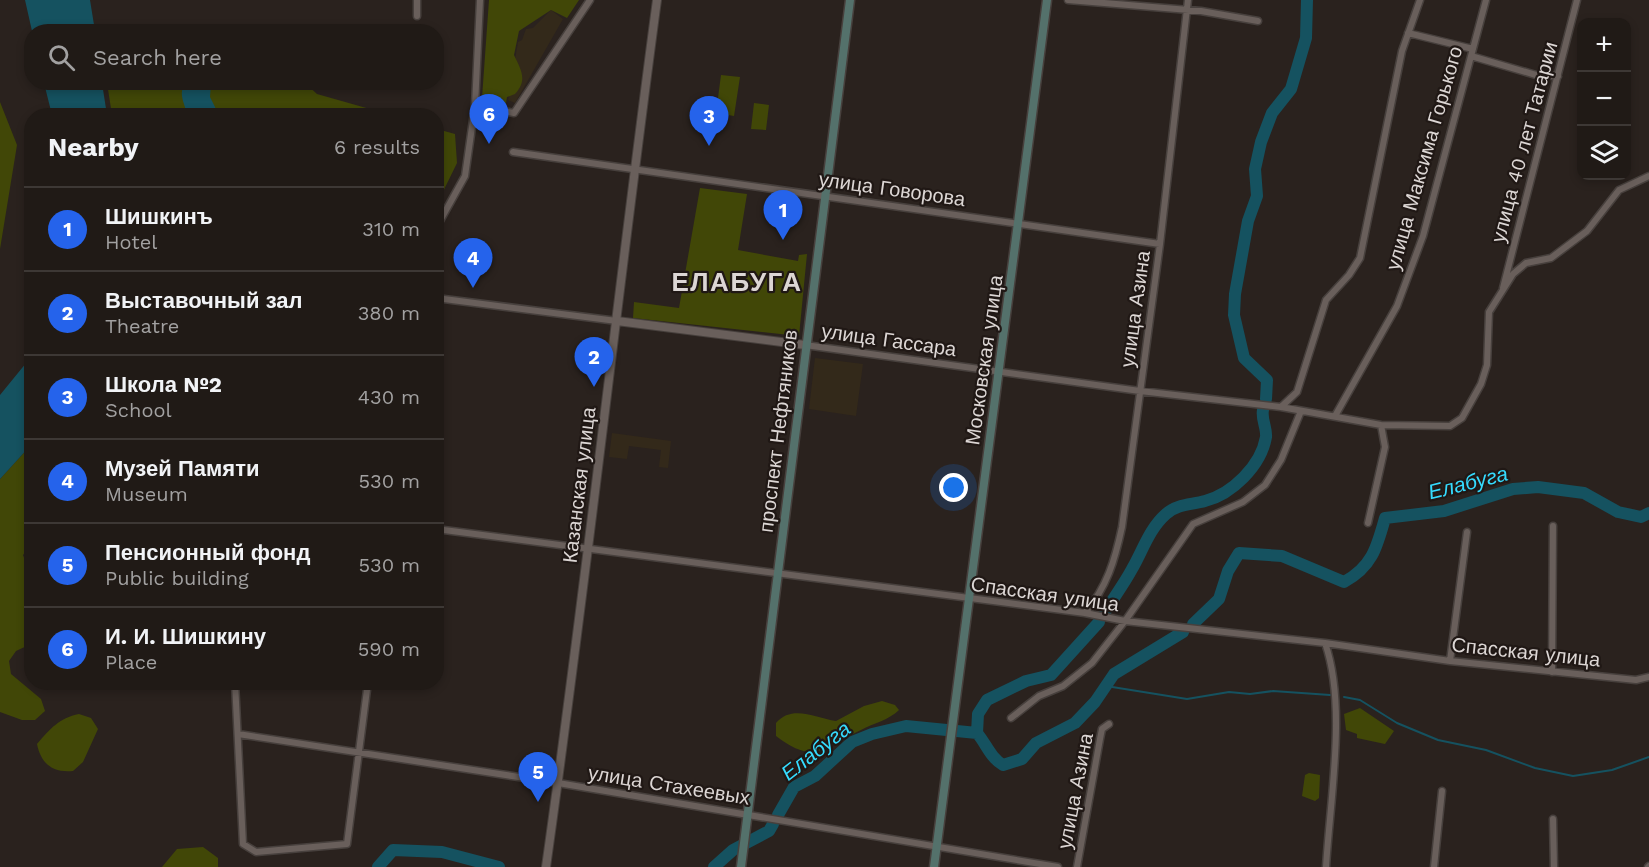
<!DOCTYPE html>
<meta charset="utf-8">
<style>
body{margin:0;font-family:"Work Sans",sans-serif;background:#28231f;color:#f1f3f6}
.controls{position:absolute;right:18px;top:18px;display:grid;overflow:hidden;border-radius:12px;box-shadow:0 3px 9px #0003}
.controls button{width:54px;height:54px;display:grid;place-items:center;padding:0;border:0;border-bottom:2px solid #3d3835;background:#201a16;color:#f1f3f6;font:30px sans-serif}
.you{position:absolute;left:954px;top:488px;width:21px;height:21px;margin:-15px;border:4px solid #fff;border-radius:50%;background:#1a73e8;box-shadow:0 0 0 9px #1a73e833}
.badge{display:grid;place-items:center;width:39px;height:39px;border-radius:50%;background:#2563eb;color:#fff;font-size:20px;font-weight:700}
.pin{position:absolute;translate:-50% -50px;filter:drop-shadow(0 2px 3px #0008)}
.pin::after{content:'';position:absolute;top:32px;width:21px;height:18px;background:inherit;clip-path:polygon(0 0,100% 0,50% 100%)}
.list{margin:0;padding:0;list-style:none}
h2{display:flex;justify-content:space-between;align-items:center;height:78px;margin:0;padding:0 24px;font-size:26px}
h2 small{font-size:20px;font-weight:400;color:#a2a1a1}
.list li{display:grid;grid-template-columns:39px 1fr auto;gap:18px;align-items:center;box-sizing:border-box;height:84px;padding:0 24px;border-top:2px solid #3d3835}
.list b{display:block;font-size:22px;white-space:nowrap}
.list p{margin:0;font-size:20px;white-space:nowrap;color:#a2a1a1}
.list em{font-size:20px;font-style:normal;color:#a2a1a1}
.icon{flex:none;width:33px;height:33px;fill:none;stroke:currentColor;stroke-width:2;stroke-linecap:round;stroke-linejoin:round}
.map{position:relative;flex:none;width:1649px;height:867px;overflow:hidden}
.search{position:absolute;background:#201a16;box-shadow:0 3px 9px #0003;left:24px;top:24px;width:420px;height:66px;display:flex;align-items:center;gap:15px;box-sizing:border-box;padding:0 21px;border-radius:24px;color:#a2a1a1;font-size:22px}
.panel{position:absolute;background:#201a16;box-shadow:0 3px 9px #0003;left:24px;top:108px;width:420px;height:582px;border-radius:24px}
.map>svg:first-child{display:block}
</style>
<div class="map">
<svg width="1649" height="867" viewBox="0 0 1649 867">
<rect width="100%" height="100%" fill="#2a221e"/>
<!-- education -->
<path fill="#33291a" d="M551,10L563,19L515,103L508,100L518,42L522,40L526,29L533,28Z
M815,358L863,364L856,416L809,409Z
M612,433L671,441L668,468L659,467L661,450L629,446L627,459L609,457Z"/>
<!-- green -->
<path fill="#414707" d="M489,0H579L567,18L551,10L519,31L514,55C521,70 528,80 515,94L507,97L506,103L482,98Z
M721,75L740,77L734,116L716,113Z
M107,83H305L317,94L391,115H112Z
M0,102L17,145L0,249Z
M754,103L769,105L766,130L751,129Z
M437,129L455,134L457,163L437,204Z
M700,188L747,194L738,250L798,261L799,255L807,254L799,336L633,318L634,302L679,308Z
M31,445V546L23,555C35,583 31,615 31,644L16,651L9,661L11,674L41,699L45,711L35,720H22L0,712V479Z
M882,701L895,705L899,710C889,720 874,723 861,730C824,747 815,766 776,736V723C792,704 816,718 836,721L864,706Z
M1360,708L1394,731L1385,744L1357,738V734L1346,730L1344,714Z
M79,714L91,718L98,729L83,762L73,771C53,773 41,764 37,744C50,729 59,718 79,714Z
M1309,773L1320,775L1319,798L1315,801L1302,796L1305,775Z
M203,847L218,858V867H162L177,849Z"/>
<!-- water -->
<path fill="#155260" d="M25,0H90L95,31H32Z
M186,82L211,83L210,97L219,115H187C185,103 177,94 186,82Z
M44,83H102L107,115H52Z
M31,357V445L0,479V395Z"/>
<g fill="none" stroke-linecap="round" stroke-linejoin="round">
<!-- stream -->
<path stroke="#155260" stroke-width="2" d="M1106,686L1187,699L1229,692L1250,694L1273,691L1330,695
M1344,697L1360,700L1397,723L1438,740L1486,750L1535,768L1573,776L1612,770L1649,757"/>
<!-- river -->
<path stroke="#155260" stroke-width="12" d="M1266,399L1267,380L1244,358L1234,315L1235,294L1248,221L1257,196L1255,169L1261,142L1272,113L1291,89L1306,38L1307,0
M1105,612C1114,597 1124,584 1132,569C1143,550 1149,529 1166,514C1177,504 1191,505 1205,501C1232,494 1261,466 1266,437C1267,428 1261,419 1263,410
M1193,624L1219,599L1228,571L1239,553L1282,556L1344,582C1372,567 1377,547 1385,518L1444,511L1513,489L1538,487L1584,493L1618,512L1641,517L1649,513
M977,733L978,714L987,700L1026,681L1051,675L1099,622
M778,815L794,787L815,776L852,742L872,734L906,726L977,733C987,745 990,757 1003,765L1022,759L1036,743L1075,723L1095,702L1114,674L1183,632
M378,867L393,850L442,852L499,867
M714,867L733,850L769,831L773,824"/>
<!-- minor casing -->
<g stroke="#47403d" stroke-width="9">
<path id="minor" d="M417,0V16
M1068,0L1201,11L1258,21
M1408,33L1473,49
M1471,56L1536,75L1558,76
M475,106L480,0
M513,152L1160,244
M436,228L465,176L475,106L514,113L590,0
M1503,288L1577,0
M436,298L617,321
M805,345L1140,391L1281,407L1381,425L1450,426L1462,418L1481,384L1487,365L1489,312L1513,274L1526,263L1551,258L1587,231L1619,190L1649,176
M1281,407L1297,392L1326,300L1349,275L1360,258L1402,51L1420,0
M1335,416L1397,306L1423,236L1486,0
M1368,523L1385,447L1381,425
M436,529L1085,613L1125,621L1325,643L1450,661L1636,680L1649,677
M1085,613C1107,587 1115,560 1122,527L1160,244L1188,0
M1325,643C1347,705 1330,800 1326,867
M1450,661L1467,532
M1552,672L1553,526
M235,682L243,844L256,852L347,844L368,682
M1011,718L1039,696L1063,686L1092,663L1125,621L1193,524L1243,502L1265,485L1281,460L1301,411
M238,734L558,783L1058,867
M1553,819L1554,867
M1077,867L1100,739L1102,729L1109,724
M1434,867L1442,791
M1648,867L1649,866"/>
</g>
<!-- tertiary casing -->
<g stroke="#47403d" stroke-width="10">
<path id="tertiary" d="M617,321L805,345
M546,867C587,578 618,289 657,0"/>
</g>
<!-- secondary casing -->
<g stroke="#47403d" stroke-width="11">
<path id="secondary" d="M741,867L850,0
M934,867L1047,0"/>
</g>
<!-- minor -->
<use href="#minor" stroke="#695f5b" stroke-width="6"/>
<!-- tertiary -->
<use href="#tertiary" stroke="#695f5b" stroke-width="8"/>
<!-- secondary -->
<use href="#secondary" stroke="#54716b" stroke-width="8"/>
</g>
<g text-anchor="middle" stroke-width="4.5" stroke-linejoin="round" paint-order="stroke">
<!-- street labels -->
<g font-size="20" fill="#dcd6d4" stroke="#201815">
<text transform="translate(1524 142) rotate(-75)" y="7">улица 40 лет Татарии</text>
<text transform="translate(1424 158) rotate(-74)" y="7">улица Максима Горького</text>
<text transform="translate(892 189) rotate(8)" y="7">улица Говорова</text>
<text transform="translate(1135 309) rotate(-82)" y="7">улица Азина</text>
<text transform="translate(889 340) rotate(8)" y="7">улица Гассара</text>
<text transform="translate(984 360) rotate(-82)" y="7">Московская улица</text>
<text transform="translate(778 431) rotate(-83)" y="7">проспект Нефтяников</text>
<text transform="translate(579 485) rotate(-83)" y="7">Казанская улица</text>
<text transform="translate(1045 594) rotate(8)" y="7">Спасская улица</text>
<text transform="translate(1526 652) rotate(6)" y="7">Спасская улица</text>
<text transform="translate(669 785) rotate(9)" y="7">улица Стахеевых</text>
<text transform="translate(1075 791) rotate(-79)" y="7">улица Азина</text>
</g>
<!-- water labels -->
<g font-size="21" font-style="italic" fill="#35dbfe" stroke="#201815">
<text transform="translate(1468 483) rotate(-14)" y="7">Елабуга</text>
<text transform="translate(816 751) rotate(-38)" y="7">Елабуга</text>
</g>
<!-- district labels -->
<g font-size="26" font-weight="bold" letter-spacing="1.5" fill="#dcd6d4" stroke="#201815">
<text x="737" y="291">ЕЛАБУГА</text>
</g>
</g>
</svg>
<div class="controls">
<button>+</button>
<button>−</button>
<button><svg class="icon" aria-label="layers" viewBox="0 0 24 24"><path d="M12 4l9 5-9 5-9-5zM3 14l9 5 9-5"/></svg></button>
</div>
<div class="you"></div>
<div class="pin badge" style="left:783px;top:240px">1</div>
<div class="pin badge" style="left:594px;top:387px">2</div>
<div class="pin badge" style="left:709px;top:146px">3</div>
<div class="pin badge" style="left:473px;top:288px">4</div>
<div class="pin badge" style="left:538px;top:802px">5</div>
<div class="pin badge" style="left:489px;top:144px">6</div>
<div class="search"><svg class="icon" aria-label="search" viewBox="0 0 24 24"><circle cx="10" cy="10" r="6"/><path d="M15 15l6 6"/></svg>Search here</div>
<section class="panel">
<h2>Nearby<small>6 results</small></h2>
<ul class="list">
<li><span class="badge">1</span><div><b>Шишкинъ</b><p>Hotel</p></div><em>310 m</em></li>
<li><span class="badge">2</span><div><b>Выставочный зал</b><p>Theatre</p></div><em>380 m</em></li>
<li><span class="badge">3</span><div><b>Школа №2</b><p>School</p></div><em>430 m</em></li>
<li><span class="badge">4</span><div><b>Музей Памяти</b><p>Museum</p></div><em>530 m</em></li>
<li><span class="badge">5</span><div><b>Пенсионный фонд</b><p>Public building</p></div><em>530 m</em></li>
<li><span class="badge">6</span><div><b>И. И. Шишкину</b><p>Place</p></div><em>590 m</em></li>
</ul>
</section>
</div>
